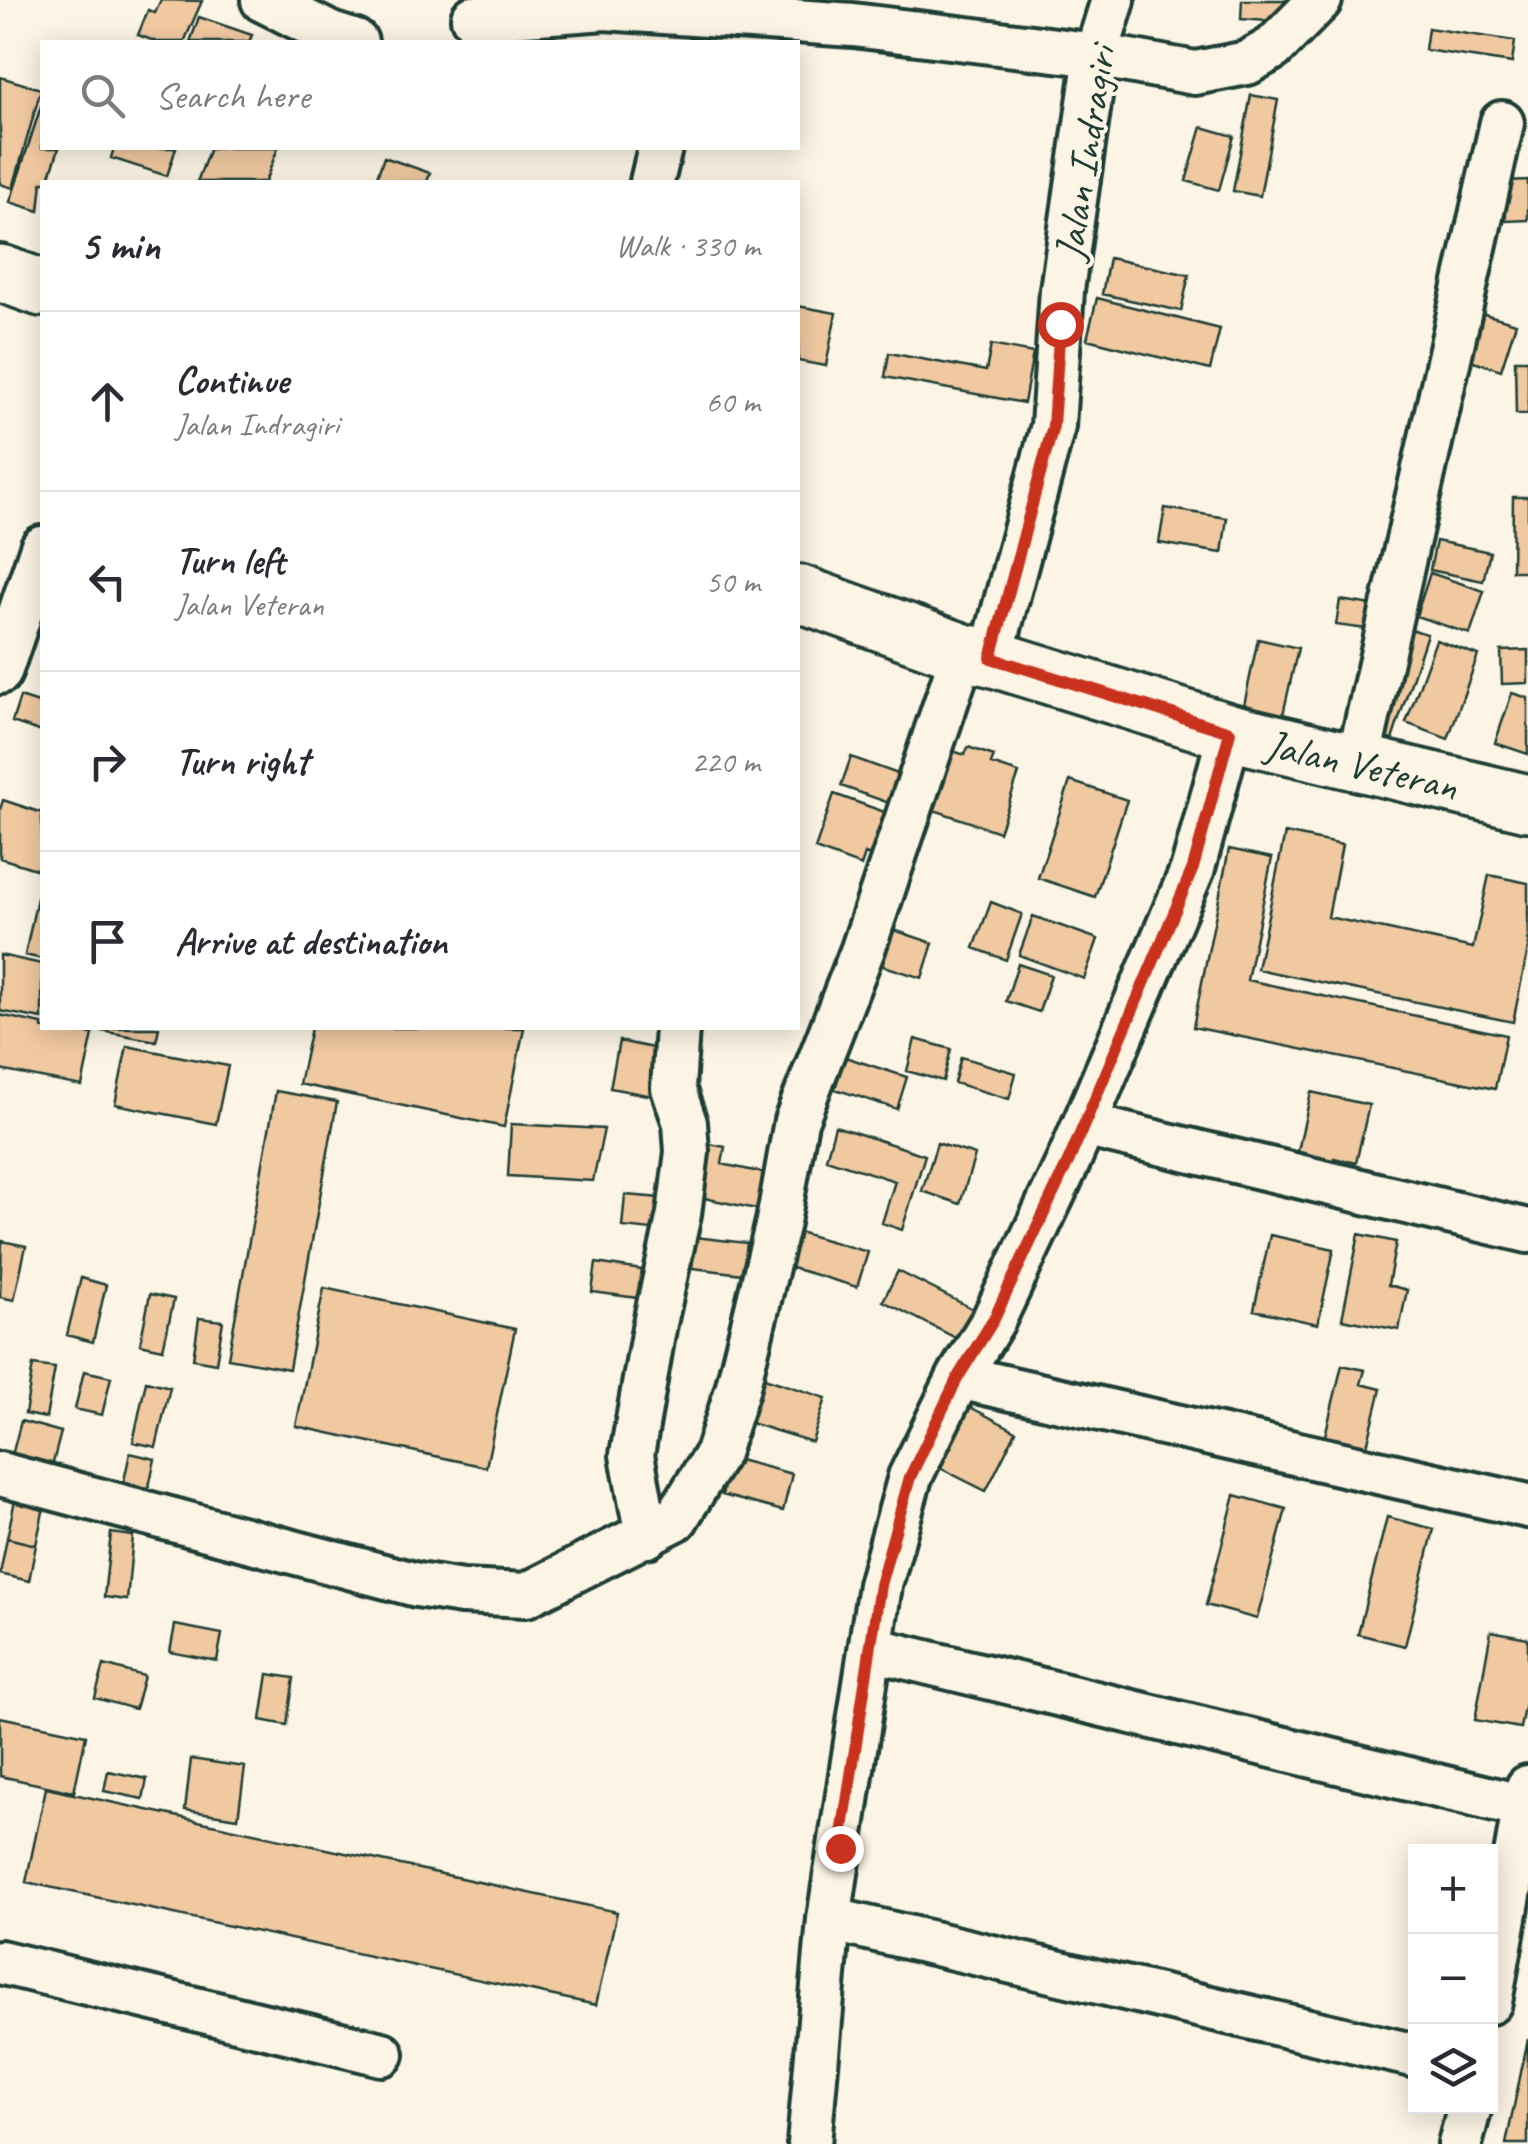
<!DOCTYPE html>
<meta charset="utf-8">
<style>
body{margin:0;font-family:Caveat,sans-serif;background:#f7f7f7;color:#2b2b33}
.controls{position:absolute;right:30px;bottom:30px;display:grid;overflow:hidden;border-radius:0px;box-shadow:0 5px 25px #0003}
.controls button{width:90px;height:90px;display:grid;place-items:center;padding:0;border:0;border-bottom:2px solid #e1e1e2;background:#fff;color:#2b2b33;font:50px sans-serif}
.stop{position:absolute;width:30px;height:30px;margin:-22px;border:8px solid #c8321e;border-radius:50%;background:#fff}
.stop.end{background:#c8321e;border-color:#fff;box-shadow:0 2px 10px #0008}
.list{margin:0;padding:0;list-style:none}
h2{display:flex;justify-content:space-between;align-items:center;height:130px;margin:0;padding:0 40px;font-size:42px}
h2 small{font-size:32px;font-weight:400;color:#7c7c81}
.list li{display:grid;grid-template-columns:65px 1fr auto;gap:30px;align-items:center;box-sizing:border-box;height:180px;padding:0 40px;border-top:2px solid #e1e1e2}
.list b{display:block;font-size:38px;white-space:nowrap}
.list p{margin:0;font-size:32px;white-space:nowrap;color:#7c7c81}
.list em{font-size:32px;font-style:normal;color:#7c7c81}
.icon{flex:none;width:55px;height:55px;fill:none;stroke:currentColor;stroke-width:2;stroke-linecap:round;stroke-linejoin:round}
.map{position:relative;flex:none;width:1528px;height:2144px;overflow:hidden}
.search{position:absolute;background:#fff;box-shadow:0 5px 25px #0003;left:40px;top:40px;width:760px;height:110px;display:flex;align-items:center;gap:25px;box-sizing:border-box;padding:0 35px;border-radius:0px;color:#7c7c81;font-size:38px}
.panel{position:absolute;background:#fff;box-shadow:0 5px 25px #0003;left:40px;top:180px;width:760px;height:850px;border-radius:0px}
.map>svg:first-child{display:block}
</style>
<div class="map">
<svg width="1528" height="2144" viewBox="0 0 1528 2144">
<rect width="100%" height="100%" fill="#fcf5e5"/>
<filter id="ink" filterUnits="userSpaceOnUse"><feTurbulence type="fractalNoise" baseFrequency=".01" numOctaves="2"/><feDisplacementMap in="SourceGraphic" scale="20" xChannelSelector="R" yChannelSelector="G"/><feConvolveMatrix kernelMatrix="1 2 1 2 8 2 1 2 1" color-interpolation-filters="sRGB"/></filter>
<g filter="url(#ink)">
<!-- building -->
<path fill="#f1c9a1" stroke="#1f3d34" stroke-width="2.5" d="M161,0L202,1L184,42H157L138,35L148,10L155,13Z
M1242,0H1284L1282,22L1241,19Z
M199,17L252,35L249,42H190Z
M1428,28L1515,41L1512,63L1425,50Z
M0,77L41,89L13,188L0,184Z
M1251,95L1278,100L1260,196L1233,191Z
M42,103V148H59L48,182H42L39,211L10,202Z
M1202,127L1234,136L1219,190L1186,181Z
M114,148H176L167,176L111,158Z
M210,148H278L265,182H197Z
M384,157L430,173L427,182H375Z
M1528,180V220L1506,221L1505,181Z
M1109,258L1189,275L1181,311L1102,294Z
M1097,298L1220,329L1210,370L1087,339Z
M798,306L836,313L826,366L798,361Z
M1481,313L1516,323L1501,370L1467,359Z
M991,345L1033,353L1024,403L885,377L889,353L986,371Z
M1515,360H1528V414H1516Z
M1513,497H1528V571H1512Z
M1165,508L1227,518L1222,553L1159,543Z
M1436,541L1490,552L1483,581L1430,570Z
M1430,573L1484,591L1470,634L1416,616Z
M1340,600L1386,607L1382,631L1336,625Z
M1407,628L1427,634L1390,746L1371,740Z
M1258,639L1298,648L1282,719L1243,710Z
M1436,640L1478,655L1448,739L1406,723Z
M1528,650V683L1502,684L1501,651Z
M1512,693L1528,698V754L1495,743Z
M20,697L42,704V732L12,722Z
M968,747L994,756L991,764L1019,773L999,832L934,810L953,751L965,755Z
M851,757L898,774L889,803L841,786Z
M1070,781L1127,800L1095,897L1038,878Z
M834,794L893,815L878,859L865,854L861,866L815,849Z
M3,800L42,813V871L0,858V810Z
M1285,833L1342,845L1328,917L1473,948L1489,875L1528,883V949L1513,1022L1257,969Z
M1229,849L1272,858L1247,980L1506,1035L1495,1089L1193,1027Z
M37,898L42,899V959L25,955Z
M991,902L1022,914L1006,960L974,948Z
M1033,916L1098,939L1084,979L1019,955Z
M882,926L933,943L922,978L871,962Z
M0,955L42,964V1019L0,1011Z
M1018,964L1051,975L1039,1012L1006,1001Z
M0,1015L42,1024V1028L93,1034L82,1086L0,1070Z
M86,1028H159L156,1041Z
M311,1028H524L504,1127L299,1084Z
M915,1039L951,1049L943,1081L907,1071Z
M619,1041L667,1051L658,1097L610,1088Z
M127,1046L228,1066L216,1124L115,1104Z
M845,1057L907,1077L897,1109L835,1089Z
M961,1057L1016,1073L1009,1099L954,1083Z
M276,1091L337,1102L289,1369L228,1358Z
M1311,1092L1369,1105L1356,1163L1334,1158L1331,1173L1295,1165Z
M511,1124L604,1129L593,1181L508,1176Z
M835,1126L925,1155L902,1230L882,1223L895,1181L826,1159Z
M700,1142L725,1147L722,1164L768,1174L761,1210L690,1195Z
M937,1143L975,1155L960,1204L922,1191Z
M625,1195L674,1199L672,1232L622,1227Z
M795,1231L868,1252L857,1287L785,1266Z
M1359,1234L1396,1242L1388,1285L1407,1290L1399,1330L1342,1319Z
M1270,1235L1334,1249L1318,1324L1254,1310Z
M695,1237L747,1243L743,1274L692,1268Z
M2,1241L26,1246L14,1300L0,1297Z
M596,1263L642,1270L638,1298L592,1292Z
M898,1271L973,1309L958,1339L883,1301Z
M81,1278L106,1285L93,1342L67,1335Z
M324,1288L515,1329L486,1467L296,1426Z
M150,1294L174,1299L163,1349L140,1344Z
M199,1318L223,1321L216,1363L193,1359Z
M33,1365L55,1368L46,1418L25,1414Z
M1342,1365L1365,1370L1361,1384L1381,1389L1364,1458L1322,1448Z
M84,1371L111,1377L102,1415L75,1409Z
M758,1376L826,1398L812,1442L744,1421Z
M146,1381L170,1387L156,1447L133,1442Z
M970,1407L1016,1431L986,1491L940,1468Z
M21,1421L61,1432L49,1478L9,1467Z
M130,1453L155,1459L145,1505L120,1499Z
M731,1458L792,1474L783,1511L722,1495Z
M1235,1495L1286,1509L1257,1619L1206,1605Z
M15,1500L44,1507L36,1545L7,1538Z
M1387,1517L1434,1529L1405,1646L1358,1634Z
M111,1533L133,1536L127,1600L104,1597Z
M7,1538L36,1545L29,1581L0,1574Z
M175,1625L222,1634L217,1661L170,1652Z
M1491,1631L1528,1638V1688L1520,1728L1475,1720Z
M104,1665L144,1676L135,1709L95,1698Z
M268,1674L294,1678L287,1725L261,1720Z
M0,1717L86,1735L74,1792L0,1776Z
M191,1759L245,1767L238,1818L185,1810Z
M108,1771L147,1779L143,1799L104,1791Z
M46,1788L617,1912L596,2005L26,1882Z
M1528,2039V2144H1506Z"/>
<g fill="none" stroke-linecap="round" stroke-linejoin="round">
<!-- street casing -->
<g stroke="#1f3d34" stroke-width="50">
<path id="street" d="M263,0L331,34L356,42
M473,18L605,8L853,25L1096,55L1195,73L1247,63L1273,48L1320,0
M652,182L660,148
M991,658L1053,426L1062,290L1096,55L1113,0
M0,672L42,548
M1358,762L1502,123
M1084,1125L1528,1231
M959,1377L1528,1506
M0,1474L417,1585L462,1592L526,1595L676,1519L717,1453L737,1390L778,1222L796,1121L863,949L963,652
M647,1536L632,1455L654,1328L679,1214L687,1152L685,1123L673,1088L677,1028
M872,1649L1524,1807
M829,1919L1416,2056
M0,1962L382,2054
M1490,2002L1528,1787
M809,2144L829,1919L880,1585L910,1477L959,1377L994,1319L1069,1160L1193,868L1230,732
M1460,2144L1470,2106"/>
</g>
<!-- secondary casing -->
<g stroke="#1f3d34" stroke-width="62">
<path id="secondary" d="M0,273L42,288
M798,593L963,652L991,658L1230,732L1528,803"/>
</g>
<!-- street -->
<use href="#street" stroke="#fcf5e5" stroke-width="42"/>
<!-- secondary -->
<use href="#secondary" stroke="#fcf5e5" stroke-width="55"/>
</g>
</g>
<g fill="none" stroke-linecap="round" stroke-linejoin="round" filter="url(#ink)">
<!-- route -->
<path stroke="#c8321e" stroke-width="12" d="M840,1848L880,1585L910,1477L958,1377L994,1319L1069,1160L1193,868L1230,732L991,658L1053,426L1060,324"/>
</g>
<g text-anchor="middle" stroke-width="8" stroke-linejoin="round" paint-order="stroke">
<!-- street labels -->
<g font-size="42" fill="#1f3d34" stroke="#fcf5e5">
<text transform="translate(1084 153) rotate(-81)" y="15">Jalan Indragiri</text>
<text transform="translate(1362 764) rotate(13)" y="15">Jalan Veteran</text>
</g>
</g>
</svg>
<div class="controls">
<button>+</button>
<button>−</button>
<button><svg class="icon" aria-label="layers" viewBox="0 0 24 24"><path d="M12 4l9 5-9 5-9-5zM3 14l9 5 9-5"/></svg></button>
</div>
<div class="stop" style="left:1060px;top:324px"></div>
<div class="stop end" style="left:840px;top:1848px"></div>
<div class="search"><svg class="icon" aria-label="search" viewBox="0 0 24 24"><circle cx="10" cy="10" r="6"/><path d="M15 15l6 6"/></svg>Search here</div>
<section class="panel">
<h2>5 min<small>Walk · 330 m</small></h2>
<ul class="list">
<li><svg class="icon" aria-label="ahead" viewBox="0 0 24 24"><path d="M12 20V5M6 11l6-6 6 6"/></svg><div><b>Continue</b><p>Jalan Indragiri</p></div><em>60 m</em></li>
<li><svg class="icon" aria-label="left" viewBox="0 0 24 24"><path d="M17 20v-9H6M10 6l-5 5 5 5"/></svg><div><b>Turn left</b><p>Jalan Veteran</p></div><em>50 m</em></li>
<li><svg class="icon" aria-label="right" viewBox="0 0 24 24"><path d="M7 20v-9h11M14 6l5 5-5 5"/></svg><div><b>Turn right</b></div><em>220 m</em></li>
<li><svg class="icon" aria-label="arrive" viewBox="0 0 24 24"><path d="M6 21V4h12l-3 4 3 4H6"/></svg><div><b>Arrive at destination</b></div></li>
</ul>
</section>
</div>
